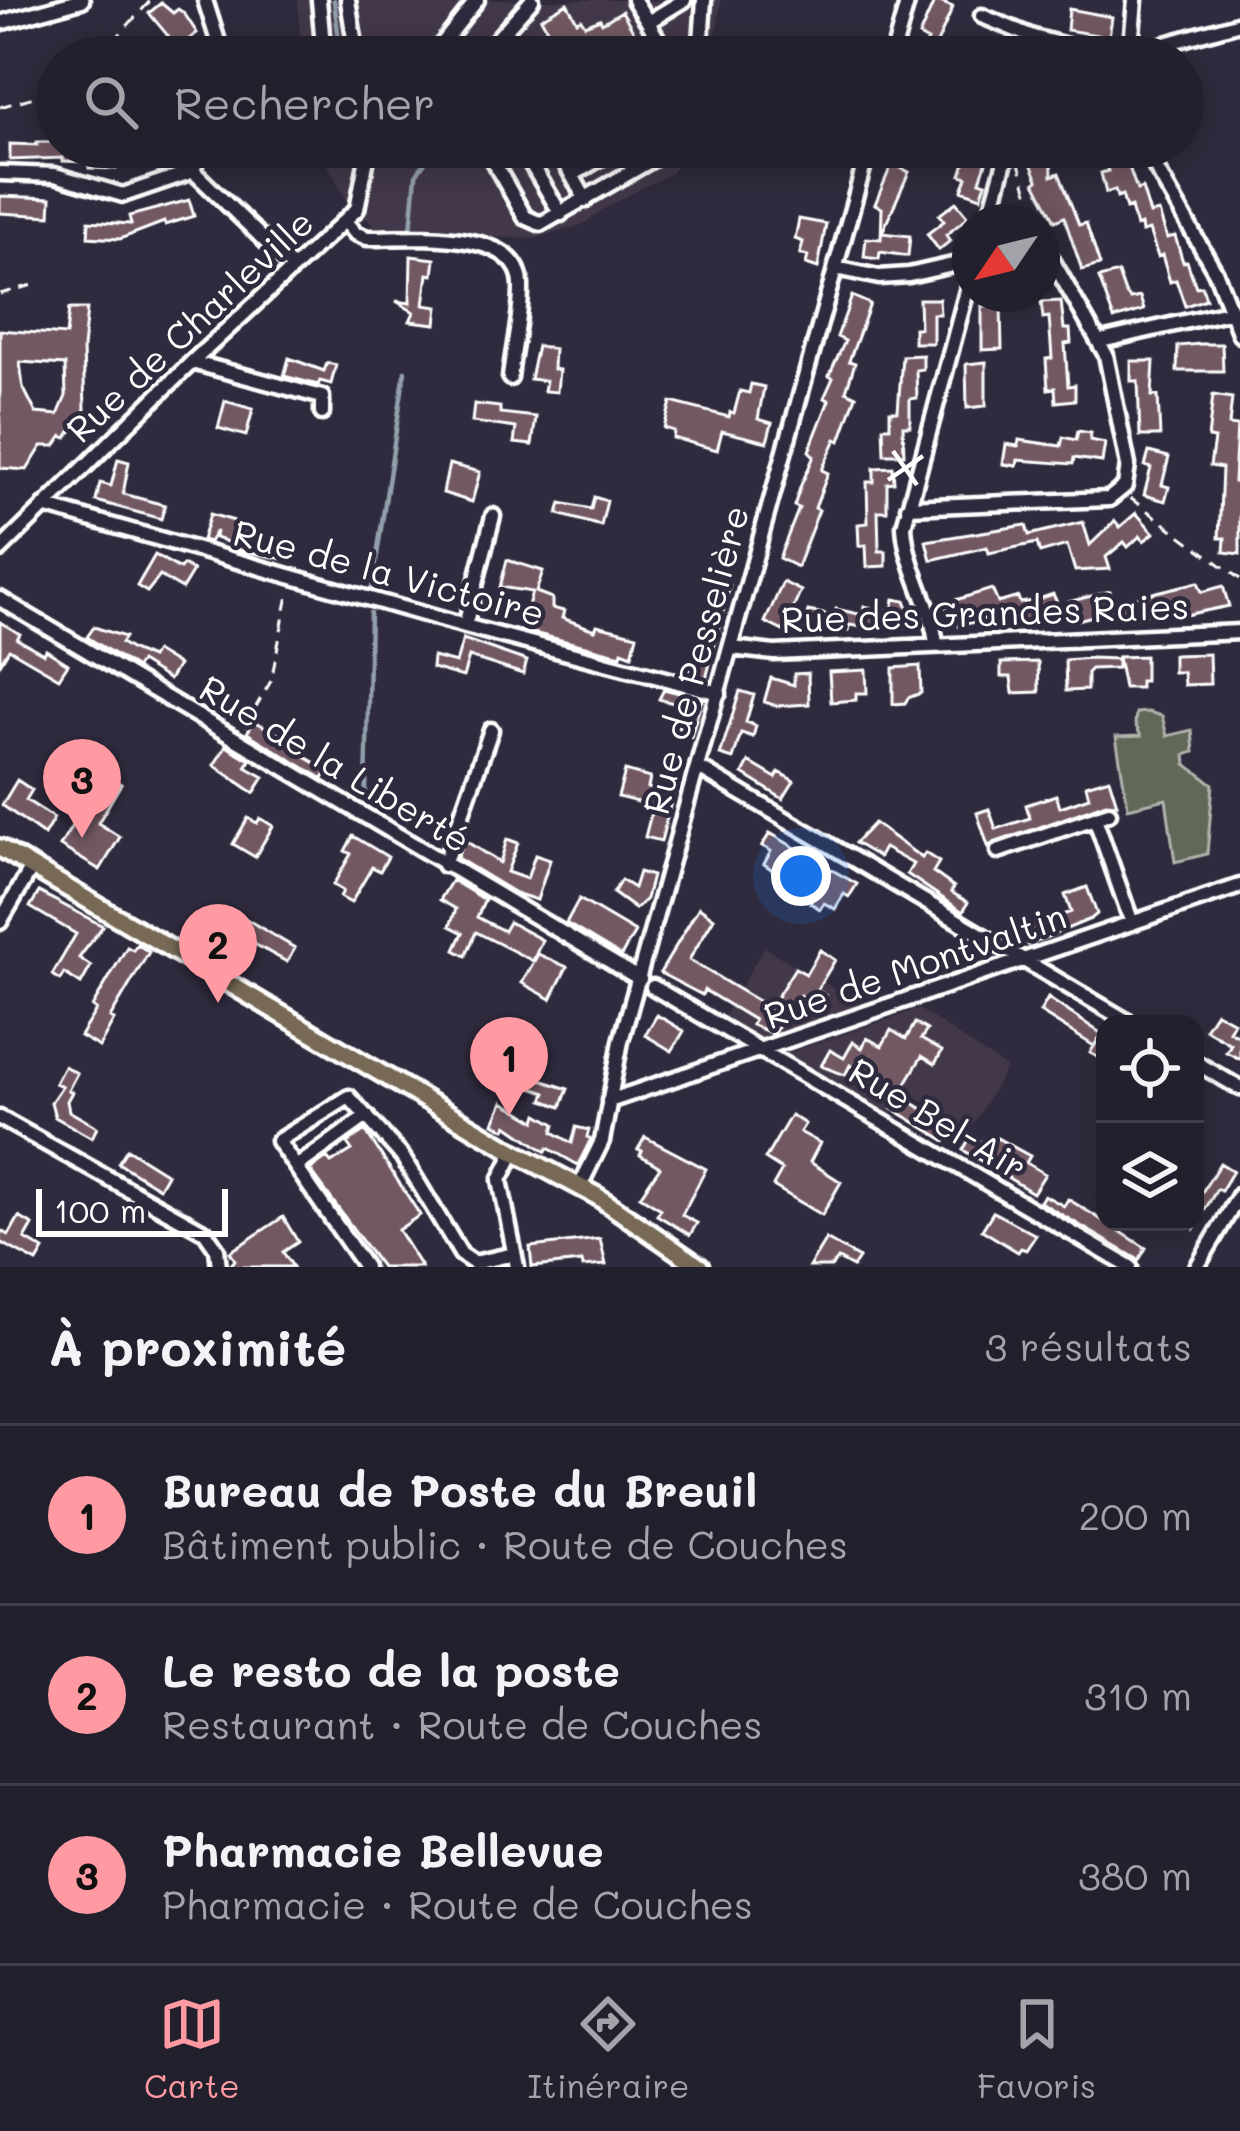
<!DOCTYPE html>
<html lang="fr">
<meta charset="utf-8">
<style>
body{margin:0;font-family:Mali,sans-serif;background:#2b2836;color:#f1f3f6}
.controls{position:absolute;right:36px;bottom:36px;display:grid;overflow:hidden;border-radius:24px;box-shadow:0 6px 30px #0003}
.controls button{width:108px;height:108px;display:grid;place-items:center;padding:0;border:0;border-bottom:3px solid #403e4a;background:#23202e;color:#f1f3f6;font:60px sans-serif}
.compass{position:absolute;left:952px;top:204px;width:108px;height:108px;border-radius:50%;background:#23202e;box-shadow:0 6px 30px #0003;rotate:235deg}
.scale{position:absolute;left:36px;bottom:30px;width:192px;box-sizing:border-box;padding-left:12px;border:6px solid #fff;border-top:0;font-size:33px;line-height:42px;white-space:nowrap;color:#fff;-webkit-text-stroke:9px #2f2a3d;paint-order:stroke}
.you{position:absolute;left:801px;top:876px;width:42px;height:42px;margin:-30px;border:9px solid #fff;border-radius:50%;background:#1a73e8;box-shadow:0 0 0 18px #1a73e833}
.badge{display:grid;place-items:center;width:78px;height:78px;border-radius:50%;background:#ff9aa2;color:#111;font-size:39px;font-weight:700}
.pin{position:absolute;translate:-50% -99px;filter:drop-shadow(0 3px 6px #0008)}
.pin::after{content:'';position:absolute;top:63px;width:42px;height:36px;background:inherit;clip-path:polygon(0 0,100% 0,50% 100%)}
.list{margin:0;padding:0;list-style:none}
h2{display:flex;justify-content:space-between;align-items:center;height:156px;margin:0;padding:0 48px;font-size:51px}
h2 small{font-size:39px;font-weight:400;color:#a3a3aa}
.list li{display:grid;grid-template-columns:78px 1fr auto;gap:36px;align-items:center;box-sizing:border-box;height:180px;padding:0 48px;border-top:3px solid #403e4a}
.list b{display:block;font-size:45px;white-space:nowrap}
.list p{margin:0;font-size:39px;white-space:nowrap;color:#a3a3aa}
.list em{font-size:39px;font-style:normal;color:#a3a3aa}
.icon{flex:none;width:66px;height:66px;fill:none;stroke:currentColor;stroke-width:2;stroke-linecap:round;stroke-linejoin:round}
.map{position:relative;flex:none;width:1240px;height:1267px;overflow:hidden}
.search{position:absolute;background:#23202e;box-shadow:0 6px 30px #0003;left:36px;right:36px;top:36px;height:132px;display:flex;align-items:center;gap:30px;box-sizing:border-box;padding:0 42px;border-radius:66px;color:#a3a3aa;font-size:45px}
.sheet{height:696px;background:#23202e}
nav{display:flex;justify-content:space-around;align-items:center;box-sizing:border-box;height:168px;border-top:3px solid #403e4a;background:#23202e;font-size:33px;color:#a3a3aa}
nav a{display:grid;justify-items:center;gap:6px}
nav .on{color:#ff9aa2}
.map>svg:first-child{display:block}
</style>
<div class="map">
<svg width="1240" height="1267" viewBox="0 0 1240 1267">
<rect width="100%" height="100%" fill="#2f2a3d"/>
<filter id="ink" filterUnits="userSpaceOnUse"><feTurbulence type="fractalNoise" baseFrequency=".00833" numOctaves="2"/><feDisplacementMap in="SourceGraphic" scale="24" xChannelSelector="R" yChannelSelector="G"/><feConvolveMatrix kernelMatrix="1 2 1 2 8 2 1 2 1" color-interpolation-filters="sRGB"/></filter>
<g filter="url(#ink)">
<!-- built -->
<path fill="#433849" d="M298,0H721L713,57H301Z
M318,147H690L671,173L605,208L582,225L533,239L381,231L348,203Z
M764,947L865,1007L763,1042L723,1018Z
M919,1009L1006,1068L970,1130L909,1092H904L889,1116L785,1054Z"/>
<!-- grass -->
<path fill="#616759" stroke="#b0b3ac" stroke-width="3" d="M1148,712L1162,716L1167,736L1192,730L1194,752L1185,755L1186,764L1213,784L1207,854L1175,862L1166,799L1128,808L1116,737L1141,736L1135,724L1136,713Z"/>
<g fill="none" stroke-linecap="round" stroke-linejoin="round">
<!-- stream -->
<path stroke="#92a0ab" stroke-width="4.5" d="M334,0L341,57
M411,230L416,175L435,147
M372,588L405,371
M366,792L370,613"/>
</g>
<!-- building -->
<path fill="#725964" stroke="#fff" stroke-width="3" fill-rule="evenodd" d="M935,0L953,7L931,57H919L928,41L919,36Z
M161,3L173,13L178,9L184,13L197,33L178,48L149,13Z
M567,3L577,21L581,19L585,25L600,19L602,23L622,11L648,57H542L557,47L541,18Z
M1069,9L1112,17L1109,37L1067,30Z
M37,142H57V147H90V153H116V169L89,168V162L63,161V158L10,160V144L37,145Z
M899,147H912L901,168L909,172L882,233L910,236L908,256L880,252L879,259L864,257L866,238L881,239L882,208L875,204Z
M970,147L989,154L980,181L986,183L981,197L962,190L967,177L961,175Z
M1031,147H1051L1052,176L1059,173L1079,225L1086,223L1100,265L1082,270L1064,217L1055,221L1035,182L1038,180L1032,166Z
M1100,147H1122L1137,190L1142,188L1150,214L1159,212L1167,238L1175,236L1183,262L1187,261L1196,287L1202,286L1206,299L1185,306L1176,280L1170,282L1162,255L1158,257L1149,230L1142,232L1141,225L1136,227L1131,207L1126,209L1122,195L1117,197L1115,190L1106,193L1101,173L1108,171Z
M0,196L51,198L50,216L0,213Z
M189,200L194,216L165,225L164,222L120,239L88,237L89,221L131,224L129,216Z
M956,202L968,217L946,235L950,241L939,250L927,234L944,221L939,215Z
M799,219L826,224L818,268L806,264L808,256L800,254L803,242L795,239Z
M411,256L435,259L433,275L428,274L424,305L438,307L436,324L410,321L414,312L396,301L410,303Z
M1118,273L1125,293L1130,299L1140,297L1144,310L1114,319L1099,278Z
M852,296L870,304L849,361L855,363L846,391L856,396L840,441L836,439L822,470L828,473L815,508L819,510L797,567L779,558L799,508L794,506L801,485L814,456L809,451L829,400L824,398L833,378L829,376L845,341L837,337Z
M919,299H939L940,314H933V343H914V328H920Z
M1061,301L1064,329H1070L1071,343L1065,344L1068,386L1075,385V400L1056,402L1055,388L1048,389L1046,359L1052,358L1049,317L1043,318L1041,302Z
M1001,305L1002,349L982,350V306Z
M69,309H87L83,348L85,409L67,438L62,436L55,446H42L27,470L0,468V330L66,335ZM20,362L65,365L66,396L58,415L36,413L23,387Z
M1200,344H1222L1223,371H1177L1178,346Z
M537,346L554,349L553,369L559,370L557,392L544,391L546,381L530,379Z
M923,355V369L916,370L917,398L910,399V426H903L904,454H884L883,427H890V411H898L902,356Z
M289,358L324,371L327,363L336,365L331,384L320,381L318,385L284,376Z
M1131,361H1154L1152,396H1158L1160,436H1140L1138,381H1131Z
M986,362V406L967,408L966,364Z
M751,384L764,387L758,419L772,423L767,442L722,431L717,450L673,438L674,431L664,428L671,402L729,417L730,412L734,413L740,391L749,393Z
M1213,395L1232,398L1229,425L1237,426L1234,482L1240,483V554L1224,552L1225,538H1219L1222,468L1210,466L1214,439L1208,438Z
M225,401L253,409L246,436L218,428Z
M474,404L500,407V413L536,417L532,445L514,443L516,428L472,422Z
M1078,431L1091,433L1090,440L1105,443L1102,462L1074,458L1073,464L1018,460L1017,466L1003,464L1006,444L1018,446L1019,440L1061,446L1063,437L1076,440Z
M1149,452L1169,457L1162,485L1169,487L1165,501L1144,495L1151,468L1145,466Z
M118,459L129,462L123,494L165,505L161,519L96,501L100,483L111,486Z
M449,464L480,472L472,502L443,493Z
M893,467L894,482L887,483V511H878L879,551H886V566L867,567L866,545L859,546L858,524L868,523L867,482H874V468Z
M594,497L607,501L601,526L558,514L561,503L591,509Z
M1136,513L1154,533L1144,541L1140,536L1128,547L1124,542L1106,557L1110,569L1075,571L1067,545L1040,553L1037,543L989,553L987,547L931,560L926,541L1026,525L1029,535L1083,522L1090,545L1115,521L1120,527Z
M210,514L238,522L237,527L249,530L247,536L274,544L276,538L298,545L293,561L229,548L230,543L215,538L216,531L209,542L202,540Z
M155,555L180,569L183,565L193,571L182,589L160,576L147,592L137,586Z
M507,560L543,571L536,592L552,598V608L564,611L562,618L595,630L597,625L637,635L632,655L622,651L621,655L521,630L532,592L500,587Z
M717,582L730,585L706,679L690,674Z
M783,582L801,591L783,631L765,622Z
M1198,582L1202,592L1223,586L1229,606L1185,615L1179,605L1131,618L1129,612L1123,614L1119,601Z
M992,589L998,603L1018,597L1020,603L1033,601L1053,594L1062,613L1018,624L1014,611L959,626L957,621L950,620L945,603Z
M1110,591L1116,610L1074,621L1068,602Z
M894,599L905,601L908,609L904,627L876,622L875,629L849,625L848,631L820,626L819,633L804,630L808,611L834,616L836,609L863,615L864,606L892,612Z
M0,622L20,634L17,639L44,654L46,650L68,664L59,678L9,649L0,664Z
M94,627L125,637L121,643L132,650L151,658L155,651L178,665L169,680L140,662L136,668L87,637Z
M463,639L527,661L523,674L469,657L463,677L432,668L433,657L456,663Z
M1209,654L1210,684L1184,685L1183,672H1173V655Z
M1145,656V681H1140V688H1124L1118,657Z
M1091,658L1117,659V668L1091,669L1087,673V690L1066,691L1065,660Z
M1038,662L1039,692L1013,693L1011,677H1001V663Z
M920,666L921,693L908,698L905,703L893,704V668Z
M866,670L867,693H856V700L831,702L829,672Z
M808,673L809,704L777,706L764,702L771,678L794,685V674Z
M664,689L702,699L691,737L677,733L684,706L659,699Z
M740,691L754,695L746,722L756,726L753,737L741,733L733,759L720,755Z
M254,721L302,746L298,753L328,770L323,779L247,733Z
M226,746L250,760L246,767L264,777L254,793L214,765Z
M749,762L776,778L779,772L794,781L783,799L743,774Z
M625,771L650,778L648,788L673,794L661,841L645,837L653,806L618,797Z
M103,773L121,784L98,823L120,837L100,870L60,846Z
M1109,778L1117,804L1106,803L988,846L977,813L989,809L996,829L1030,818L1026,805L1056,795L1060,807L1089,797L1086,785Z
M17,780L32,790L26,800L54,818L44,835L2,805Z
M248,818L257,823L260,818L273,826L255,857L233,844Z
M874,823L922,858L925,853L939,862L933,872L954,887L951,892L968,902L963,912L907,874L913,864L884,848L879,857L855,843Z
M770,833L802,852L794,864L784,861L777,873L764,864L771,851L762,846Z
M353,836L388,857L380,871L372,867L351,903L340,897L343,891L333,885L351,854L345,851Z
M507,839L518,843L507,872L527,879L535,855L550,860L537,900L515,893L457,858L464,840L500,863Z
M825,866L857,884L849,897L844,894L835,909L824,903L820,909L810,903L823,881L818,878Z
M639,872L652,876L646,899L635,909L613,893L621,880L634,888Z
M452,880L485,900L477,917L504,931L509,922L542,940L533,961L476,932L466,956L455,950L463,933L450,926L456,909L440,900Z
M1087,887L1097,914L1091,919L1028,945L1023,929L1071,912L1065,895Z
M39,892L103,926L79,958L91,966L81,984L64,973L60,980L52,975L76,934L30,907Z
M579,899L635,932L621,956L566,923Z
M699,907L714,918L689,960L770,1008L795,968L806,974L820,950L835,960L817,990L826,996L819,1007L800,995L773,1034L752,1025L754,1020L704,990L702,995L660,973Z
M236,913L295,948L287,962L227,929Z
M137,944L149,952L110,1018L114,1020L99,1047L80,1036L96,1010L92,1007L127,947L133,950Z
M538,954L567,967L551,999L522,983Z
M1048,998L1102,1034L1105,1029V1061L1090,1053L1101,1035L1094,1046L1040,1012Z
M1216,1012L1234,1022L1229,1031L1236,1035L1240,1028V1059L1226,1052L1231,1044L1205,1029Z
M657,1015L684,1031L672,1051L645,1035Z
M915,1023L927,1030L921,1039L942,1051L935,1064L922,1056L897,1098L850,1065L845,1075L821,1066L830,1050L844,1058L853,1042L862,1048L867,1038L882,1046L891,1030L906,1039Z
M64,1066L77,1073L68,1090L72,1092L67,1101L69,1111L97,1127L92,1138L55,1117L51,1102L62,1086L55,1083Z
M513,1071L568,1089L561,1107L543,1100L546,1093L509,1080Z
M901,1096L954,1128L946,1141L893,1109Z
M503,1102L536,1121L538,1114L555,1124L553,1132L572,1143L576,1127L589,1130L587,1137L591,1139L578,1165L548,1148L546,1152L507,1125L505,1129L494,1123Z
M791,1115L805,1124L800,1132L820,1143L810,1162L841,1182L822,1215L773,1186L782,1170L765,1159Z
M365,1130L420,1215L398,1230L421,1267H381L310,1170L327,1158L331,1163L352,1150L347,1143Z
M971,1136L991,1148L997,1138L1030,1156L1026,1163L1045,1174L1033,1193L963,1150Z
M645,1137L706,1169L682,1215L697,1223L690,1235L657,1215L661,1209L640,1196L660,1167L640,1155L642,1151L638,1149Z
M127,1149L167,1174L159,1188L118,1163Z
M1220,1163L1233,1171L1221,1191L1217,1189L1195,1227V1195L1199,1197Z
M1044,1195L1064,1206L1068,1199L1121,1232L1146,1248L1139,1260L1040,1202Z
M993,1212L1036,1235L1026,1250L1021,1248L1018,1252L982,1230Z
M19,1217L33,1225L25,1239L44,1250L37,1262L0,1242V1230L9,1235Z
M283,1217L298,1242L283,1252L293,1267H229L235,1260L230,1252Z
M600,1239L606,1265L583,1267L582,1262L532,1267L530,1247Z
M826,1239L859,1258L853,1267L838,1259L831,1267H809Z"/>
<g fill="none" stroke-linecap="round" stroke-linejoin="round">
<!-- minor casing -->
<g stroke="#fff" stroke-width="21">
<path id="minor" d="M205,0L223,57
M319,0L324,57
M348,0L357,57
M634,0L648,22
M982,16L1033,37L1107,57
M0,23L82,0
M1130,54L1240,23
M432,57L477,0
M481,57L532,0
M668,57L648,22L684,0
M700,57L704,0
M892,57L908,0
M1029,57L1033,37
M1130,57L1135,0
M201,147L193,171L293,268
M366,147H397
M485,147L525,217L541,224L674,147
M521,147L561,214
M556,147L586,200
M1144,147L1216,273L1240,335
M0,173L55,175L123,195L193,171
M572,175L619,147
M345,221L355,233L367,238C407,238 520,227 521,285C522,315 513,348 510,378
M988,222L1009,147
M836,268L879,277L909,275L970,261
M1101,341L1232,311
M192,362L322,397V413
M44,506L465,626L719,693
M908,507L1109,499L1125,486L1128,465L1106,355L1042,242
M0,550L192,362L357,209L369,148
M0,599L640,979
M465,626L493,516
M936,645C932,603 906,569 904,526L970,279
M732,648L774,653L1240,632
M699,768L1132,1024
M1095,818L1132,923
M998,851L1109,813
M444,865L491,730
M0,922L32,867
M653,987L1130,1267
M1195,1062L1240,1088
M609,1101L1240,886
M0,1118L205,1232L217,1249L219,1267
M514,1152L500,1180L517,1267
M296,1167L367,1116
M580,1186L602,1141L621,1041L869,147
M365,1267L278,1141L349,1097L402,1156L461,1254L474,1263L514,1254
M1197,1267L1240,1194"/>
</g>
<!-- major casing -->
<g stroke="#fff" stroke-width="24">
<path id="major" d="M0,848L514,1152L597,1196L700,1267"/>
</g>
<!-- path -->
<path stroke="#fff" stroke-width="3" stroke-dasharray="12 9" stroke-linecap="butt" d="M99,57L151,0
M0,107L57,90
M169,147L185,162
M1018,161L1038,222
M0,294L33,285
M1130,498L1240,579
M244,727L271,681L289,590"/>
<!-- minor -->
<use href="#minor" stroke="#2f2a3d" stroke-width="12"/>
<!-- major -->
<use href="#major" stroke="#776954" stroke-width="15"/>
</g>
</g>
<!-- ticks -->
<path fill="none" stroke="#fff" stroke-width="4.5" d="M893,451L917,485M888,480L923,456"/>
<g text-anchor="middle" stroke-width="9" stroke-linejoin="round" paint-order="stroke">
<!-- street labels -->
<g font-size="36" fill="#fff" stroke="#2f2a3d">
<text transform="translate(190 326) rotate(-43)" y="13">Rue de Charleville</text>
<text transform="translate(389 573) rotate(15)" y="13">Rue de la Victoire</text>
<text transform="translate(985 613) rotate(-2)" y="13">Rue des Grandes Raies</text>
<text transform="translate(696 660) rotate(-75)" y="13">Rue de Pesselière</text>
<text transform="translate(335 764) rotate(31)" y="13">Rue de la Liberté</text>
<text transform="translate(915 966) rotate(-19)" y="13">Rue de Montvaltin</text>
<text transform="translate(938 1119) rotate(31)" y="13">Rue Bel-Air</text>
</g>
</g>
</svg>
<div class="controls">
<button><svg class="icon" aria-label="locate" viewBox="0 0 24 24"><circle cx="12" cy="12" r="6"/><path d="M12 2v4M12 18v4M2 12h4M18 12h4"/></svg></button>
<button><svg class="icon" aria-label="layers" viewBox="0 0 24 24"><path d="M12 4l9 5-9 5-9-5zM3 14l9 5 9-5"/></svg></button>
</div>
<svg class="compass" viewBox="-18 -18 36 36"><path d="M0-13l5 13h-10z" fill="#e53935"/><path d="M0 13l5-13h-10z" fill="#a3a3aa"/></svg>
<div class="scale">100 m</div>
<div class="you"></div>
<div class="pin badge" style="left:509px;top:1116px">1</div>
<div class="pin badge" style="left:218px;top:1003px">2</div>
<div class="pin badge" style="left:82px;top:838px">3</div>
<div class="search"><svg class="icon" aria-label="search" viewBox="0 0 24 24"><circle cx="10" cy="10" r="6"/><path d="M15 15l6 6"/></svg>Rechercher</div>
</div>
<section class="sheet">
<h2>À proximité<small>3 résultats</small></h2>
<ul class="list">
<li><span class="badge">1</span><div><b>Bureau de Poste du Breuil</b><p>Bâtiment public · Route de Couches</p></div><em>200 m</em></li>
<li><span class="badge">2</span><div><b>Le resto de la poste</b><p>Restaurant · Route de Couches</p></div><em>310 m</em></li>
<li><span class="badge">3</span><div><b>Pharmacie Bellevue</b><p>Pharmacie · Route de Couches</p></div><em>380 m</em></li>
</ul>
</section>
<nav>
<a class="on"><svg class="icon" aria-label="map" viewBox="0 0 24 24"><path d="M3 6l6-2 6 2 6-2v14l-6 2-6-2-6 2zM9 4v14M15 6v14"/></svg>Carte</a>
<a><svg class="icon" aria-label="directions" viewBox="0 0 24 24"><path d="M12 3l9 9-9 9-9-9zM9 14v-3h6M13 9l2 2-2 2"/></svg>Itinéraire</a>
<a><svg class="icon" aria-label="saved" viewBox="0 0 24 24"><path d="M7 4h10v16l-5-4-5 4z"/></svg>Favoris</a>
</nav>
